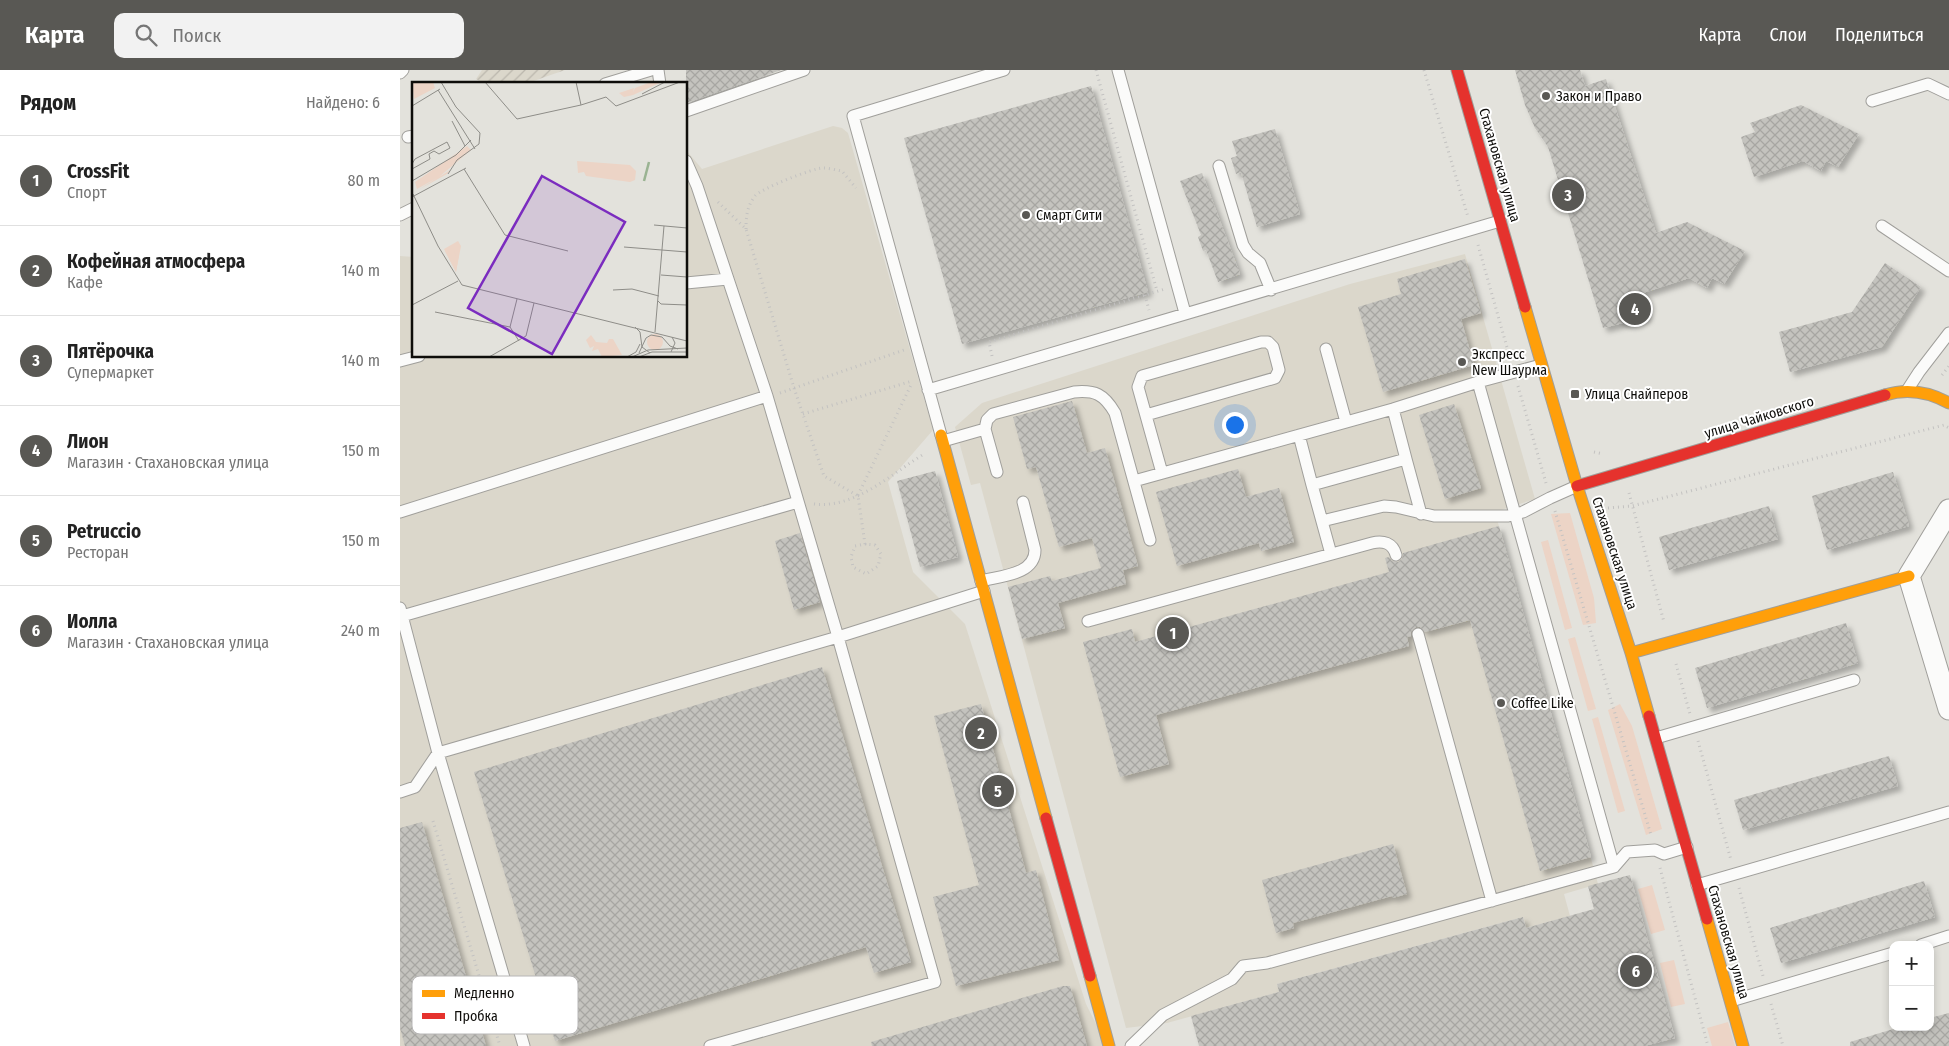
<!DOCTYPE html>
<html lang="ru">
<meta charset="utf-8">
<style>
body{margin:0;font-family:"Fira Sans Condensed",sans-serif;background:#f2f2f2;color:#222}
.controls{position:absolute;right:15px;bottom:15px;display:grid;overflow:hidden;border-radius:10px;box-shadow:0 2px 8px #0003}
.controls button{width:45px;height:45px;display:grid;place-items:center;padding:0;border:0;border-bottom:1px solid #e0e0e0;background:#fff;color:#222;font:25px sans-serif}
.you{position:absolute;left:834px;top:354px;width:18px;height:18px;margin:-12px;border:4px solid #fff;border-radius:50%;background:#1a73e8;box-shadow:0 0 0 8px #1a73e833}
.badge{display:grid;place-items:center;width:32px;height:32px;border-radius:50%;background:#595854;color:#fff;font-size:16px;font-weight:700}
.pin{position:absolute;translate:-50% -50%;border:2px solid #fff;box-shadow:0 1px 5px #0006}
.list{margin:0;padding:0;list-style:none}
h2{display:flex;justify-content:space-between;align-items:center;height:65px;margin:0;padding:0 20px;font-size:21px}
h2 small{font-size:16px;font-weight:400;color:#767676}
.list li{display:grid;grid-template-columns:32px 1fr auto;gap:15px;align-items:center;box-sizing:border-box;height:90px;padding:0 20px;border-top:1px solid #e0e0e0}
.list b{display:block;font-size:19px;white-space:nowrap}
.list p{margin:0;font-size:16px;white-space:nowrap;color:#767676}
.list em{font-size:16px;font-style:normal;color:#767676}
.icon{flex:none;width:28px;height:28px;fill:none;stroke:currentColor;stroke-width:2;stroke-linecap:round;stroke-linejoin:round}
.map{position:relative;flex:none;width:1549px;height:976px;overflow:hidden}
header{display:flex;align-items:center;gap:30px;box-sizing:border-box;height:70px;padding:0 25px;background:#595854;color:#fff}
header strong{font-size:24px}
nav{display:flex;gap:28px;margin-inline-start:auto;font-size:18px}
.search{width:350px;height:45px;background:#f2f2f2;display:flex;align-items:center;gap:12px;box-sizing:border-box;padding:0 18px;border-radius:10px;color:#767676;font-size:19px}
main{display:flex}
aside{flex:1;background:#fff}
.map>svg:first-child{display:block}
</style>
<header>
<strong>Карта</strong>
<div class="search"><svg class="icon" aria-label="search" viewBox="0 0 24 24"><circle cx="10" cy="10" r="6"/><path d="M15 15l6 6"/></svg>Поиск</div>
<nav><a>Карта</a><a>Слои</a><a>Поделиться</a></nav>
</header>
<main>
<aside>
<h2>Рядом<small>Найдено: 6</small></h2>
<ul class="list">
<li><span class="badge">1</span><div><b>CrossFit</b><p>Спорт</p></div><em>80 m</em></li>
<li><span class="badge">2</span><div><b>Кофейная атмосфера</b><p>Кафе</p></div><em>140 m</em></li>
<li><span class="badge">3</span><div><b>Пятёрочка</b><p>Супермаркет</p></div><em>140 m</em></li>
<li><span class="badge">4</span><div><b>Лион</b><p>Магазин · Стахановская улица</p></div><em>150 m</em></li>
<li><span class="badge">5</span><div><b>Petruccio</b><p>Ресторан</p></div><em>150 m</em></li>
<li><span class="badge">6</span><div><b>Иолла</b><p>Магазин · Стахановская улица</p></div><em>240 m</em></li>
</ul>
</aside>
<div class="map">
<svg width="1549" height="976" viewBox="0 0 1549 976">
<defs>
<pattern id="industrial-furrows" width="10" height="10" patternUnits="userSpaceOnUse" patternTransform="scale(1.25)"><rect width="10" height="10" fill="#dbd7cb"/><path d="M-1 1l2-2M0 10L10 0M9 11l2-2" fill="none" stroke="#bbb7ad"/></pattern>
<pattern id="building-cross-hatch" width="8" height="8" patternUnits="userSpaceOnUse" patternTransform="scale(1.25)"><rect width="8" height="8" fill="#c4c3be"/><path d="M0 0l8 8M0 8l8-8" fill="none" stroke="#a7a6a2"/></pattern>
<filter id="shadow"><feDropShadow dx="4.5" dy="4.5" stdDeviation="2.5" flood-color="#0004"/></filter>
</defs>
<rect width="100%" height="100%" fill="#e3e2dc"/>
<!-- built -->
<path fill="#dbd7cb" d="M433,56L442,58L448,63L533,360L488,412L513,502L565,554L686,934L707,976H0V186L14,187V286H286V80L302,99Z
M1065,184L1135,429L1095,442L1198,814L1164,824L1170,846L1126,858L1123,847L877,914L879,922L767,953L726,958L580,413L571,415L555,357L582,333L950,214Z"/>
<!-- industrial -->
<path fill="url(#industrial-furrows)" d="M82,0H165L125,14H85L76,9Z"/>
<!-- green -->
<path fill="#ecd4c6" d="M1170,443L1194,528L1196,553L1183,555L1151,444Z
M1148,470L1172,558L1165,560L1141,472Z
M1175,567L1196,639L1188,641L1168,569Z
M1220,634L1232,656L1262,759L1246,765L1208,640Z
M1198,647L1225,741L1218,743L1192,649Z
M1252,815L1265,860L1251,864L1238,819Z
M1274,890L1285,934L1271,937L1260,893Z
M1328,952L1335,976H1312L1307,958Z"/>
<!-- building -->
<path fill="url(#building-cross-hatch)" filter="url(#shadow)" d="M286,0H381L286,33Z
M1115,0H1180L1185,16L1206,9L1256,163L1287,152L1345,181L1324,214L1312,208L1307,218L1289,208L1240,224L1247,247L1203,258L1148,77L1135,58L1125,35Z
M691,16L748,222L562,274L504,68Z
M1401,35L1459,64L1438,97L1426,91L1421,101L1403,91L1354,107L1341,67L1355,62L1350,53Z
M875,59L900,144L857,157L841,102L836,104L831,88L837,86L832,71Z
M802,103L840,204L818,212L806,180L803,181L798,167L801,165L780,111Z
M1065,189L1081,243L1061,249L1074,295L983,322L958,237L1001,224L997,209Z
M1485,193L1521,217L1482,277L1390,302L1379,262L1452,242Z
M672,331L687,383L705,378L738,496L723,500L726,514L658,533L665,558L622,569L608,517L650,506L652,511L701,498L692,468L659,477L636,397L627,399L613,347Z
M1054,334L1081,418L1045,429L1019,345Z
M838,399L846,427L879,418L894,472L861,481L859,473L777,496L756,422Z
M535,401L558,487L520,497L497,411Z
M1493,402L1509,456L1427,480L1412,426Z
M1369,436L1378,469L1269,500L1259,467Z
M1099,456L1191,787L1140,801L1070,550L1025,562L1020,557H1016L1011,562V566L1007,567L1009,576L756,645L769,694L720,707L683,572L732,559L735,572L989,502L985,488L989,487L992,491L998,492L1002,489L1003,483Z
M400,463L420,532L394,540L375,471Z
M1446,553L1458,593L1307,638L1295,598Z
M422,597L511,892L474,903L466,877L155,971L74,702Z
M581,634L626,803L636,800L659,890L556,916L533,827L579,815L534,646Z
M1489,686L1498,716L1343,760L1334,730Z
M22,752L38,809L86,976H5L0,958V758Z
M993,774L1007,824L992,828V826L893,853L894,858L876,863L862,810Z
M1230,805L1275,968L1244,976H799L791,946L879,922L877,914L1123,847L1126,858L1194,839L1188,816Z
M1524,811L1535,847L1381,893L1370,858Z
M663,916H670L687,976H472L471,972Z
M1549,943V976H1450V972L1500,957H1530V948Z"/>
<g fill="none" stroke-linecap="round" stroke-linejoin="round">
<!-- lane casing -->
<g stroke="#a09f9b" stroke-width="13">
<path id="lane" d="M258,0L260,14
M718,0L785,243
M0,3L3,0
M205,14L251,0
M1472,31L1528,14L1549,24
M286,41L404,0
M8,67L14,66
M286,91L297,116L367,326L438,567L584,521
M819,96L843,175L848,183L860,193L871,220
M0,145L14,138
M1482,156L1549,201
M286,213L328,209
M926,279L946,352
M0,291L19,286
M1078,312L1214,797
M1508,319L1519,302L1549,263
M528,320L1100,151
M746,345L875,308L879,300L873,277L868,272H861L742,306L738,317L762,403
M585,359L587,350L593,344L674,322C695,320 704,324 715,343L750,470
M541,365L453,46L604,0
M899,365L912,415
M543,371L585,359L597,402
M1006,389L1021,444
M734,411L993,339L1078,312L1141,295
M0,442L367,326
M922,451L984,436L996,437L1034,446H1108L1123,442L1150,428L1177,416
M931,484L912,415L1006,389L993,339
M581,511C600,506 635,505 635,480L623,432
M0,538L38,683L124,976
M2,546L398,432
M688,551L972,473C983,470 993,473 996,485
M1018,564L1092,831
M1256,668L1454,610
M0,722L15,717L38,683L438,567L535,912L310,976
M1297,815L1549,742
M1521,875L1549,866
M1331,931L1493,883
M731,976L763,945L832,909L843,896L867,893L1214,797L1227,782L1255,780L1264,784L1287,777"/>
</g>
<!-- street casing -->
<g stroke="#a09f9b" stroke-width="23">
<path id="street" d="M1549,440L1509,506L1549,639"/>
</g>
<!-- slow casing -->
<g stroke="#a09f9b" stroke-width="13">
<path id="slow" d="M1125,237L1177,416L1231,583L1249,646
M1485,325C1507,318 1529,322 1549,333
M541,365L646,748
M1231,583L1509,506
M1307,849L1343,976
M690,906L709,976"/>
</g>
<!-- jam casing -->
<g stroke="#a09f9b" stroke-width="13">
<path id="jam" d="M1057,0L1125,237
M1177,416L1485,325
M1249,646L1307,849
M646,748L690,906"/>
</g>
<!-- path -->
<path stroke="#c3c2c1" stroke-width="3" stroke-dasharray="1 4" stroke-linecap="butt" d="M696,0L757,221
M1024,0L1068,147
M318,132L346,159L394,318L424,406L458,426L465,474L455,476L451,487L453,497L466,504L478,496L481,484L475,475L465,474
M346,159C346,147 347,136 355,126C360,119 413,98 423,98C429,98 436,100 442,101L456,118
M1078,175L1110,288
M745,225L749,240
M592,286L589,272L765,219
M1542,305L1549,296
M1118,316L1146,413
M380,323L504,280
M403,344L512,311
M1194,382L1203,384
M1229,423L1264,552
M458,425L512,313
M414,434C455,439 491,404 524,384
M1208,438L1232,436L1544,355L1549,358
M1155,441L1251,765
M1276,594L1290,644
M1298,671L1331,790
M33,751L100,976
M1260,798L1308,976
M1339,818L1363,906
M1371,934L1383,976"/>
<!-- lane -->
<use href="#lane" stroke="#fbfbfa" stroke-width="11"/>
<!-- street -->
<use href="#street" stroke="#fbfbfa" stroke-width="21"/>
<!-- slow -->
<use href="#slow" stroke="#ff9f0a" stroke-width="11"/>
<!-- jam -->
<use href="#jam" stroke="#e5322d" stroke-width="11"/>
</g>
<!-- markers -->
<g fill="#595854" stroke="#fff" stroke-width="2">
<circle cx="1146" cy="26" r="5"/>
<circle cx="626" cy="145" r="5"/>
<circle cx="1062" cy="292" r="5"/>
<rect x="1170" y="319" width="10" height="10" rx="2.5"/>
<circle cx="1101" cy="633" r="5"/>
</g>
<g text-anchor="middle" stroke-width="4" stroke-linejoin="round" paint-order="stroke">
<!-- poi labels -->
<g font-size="14" fill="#0e0d0a" stroke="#fff" text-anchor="start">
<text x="1156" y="31">Закон и Право</text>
<text x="636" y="150">Смарт Сити</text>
<text x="1072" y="289">Экспресс<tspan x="1072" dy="16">New Шаурма</tspan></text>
<text x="1185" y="329">Улица Снайперов</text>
<text x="1111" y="638">Coffee Like</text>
</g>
<!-- street labels -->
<g font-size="14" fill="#0e0d0a" stroke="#fff">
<text transform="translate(1100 95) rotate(74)" y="5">Стахановская улица</text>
<text transform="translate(1359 347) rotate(-17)" y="5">улица Чайковского</text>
<text transform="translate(1215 483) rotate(72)" y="5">Стахановская улица</text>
<text transform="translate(1329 872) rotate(74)" y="5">Стахановская улица</text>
</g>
</g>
<!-- overview -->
<g transform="translate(12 12)">
<rect width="275" height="275" fill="#e3e2dc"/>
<path d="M0,0H21L23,6L2,17ZM239,0H250L221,13L212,15L207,11L222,6L221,10L223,6ZM55,64L59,68L27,95L38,88L35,92L6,108L25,96L5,107L3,100ZM165,79L218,83L224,89L223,98L218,100L174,94L172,90L166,91ZM46,159L49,164L44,190L32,167ZM235 260a8 8 0 1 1 16 0a8 8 0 1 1-16 0Z" fill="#ecd4c6"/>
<path d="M33,169H42L44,174L47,172L44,190Z" fill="#ecd4c6"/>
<path d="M179,253L184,260L195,261L197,257H201L210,273L190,275L186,267L180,269L182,264L178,266L174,258Z" fill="#ecd4c6"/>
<path fill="none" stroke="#9ab392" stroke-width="2.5" d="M232,99L237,80"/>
<path fill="none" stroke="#8e8d88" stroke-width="1" d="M29,0L44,25L68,51L67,62L45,78L36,92M73,0L105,37L169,23M164,0L169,23L194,15L204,24L268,0M26,8L63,67M230,12L253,0M0,24L28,7M40,39L53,64M0,82L3,77L35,60L38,66L27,72L22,69L17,72L18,77L0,87M52,87L93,153L156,169M0,99L44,73L59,58M1,112L26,164L50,203L275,259M0,115L54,86M242,143L275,146M212,165L275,170M249,193L275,195M201,208L220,207L247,214M246,219L249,222L275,223M0,223L46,199M23,230L98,245L107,259M98,245L105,217M223,245L228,250L230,265L238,271M243,250L252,144M259,270L263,261L260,255M227,271L234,256L239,253L250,255L258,264L266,267M77,275L114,254L122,221M215,275L224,270L228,262M220,275L236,268L275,266M227,275L240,270H275"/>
<path fill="#7b2cbf" fill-opacity="0.15" stroke="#7b2cbf" stroke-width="2.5" d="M130,94L213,140L140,272L56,226Z"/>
<rect width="275" height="275" fill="none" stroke="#0e0d0a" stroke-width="2.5"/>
</g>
<!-- legend -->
<rect x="12" y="906" width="166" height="58" rx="8" fill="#fff" stroke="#b7b6b6" stroke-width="1"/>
<rect x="22" y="920" width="23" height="7" fill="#ff9f0a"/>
<rect x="22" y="943" width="23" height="6" fill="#e5322d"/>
<g font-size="14" fill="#0e0d0a">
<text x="54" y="928">Медленно</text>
<text x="54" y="951">Пробка</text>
</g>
</svg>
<div class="controls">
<button>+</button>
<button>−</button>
</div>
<div class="you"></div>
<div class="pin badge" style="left:773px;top:563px">1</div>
<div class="pin badge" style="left:581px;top:663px">2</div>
<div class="pin badge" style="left:1168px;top:125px">3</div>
<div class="pin badge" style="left:1235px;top:239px">4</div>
<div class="pin badge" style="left:598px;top:721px">5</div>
<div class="pin badge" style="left:1236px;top:901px">6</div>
</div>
</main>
